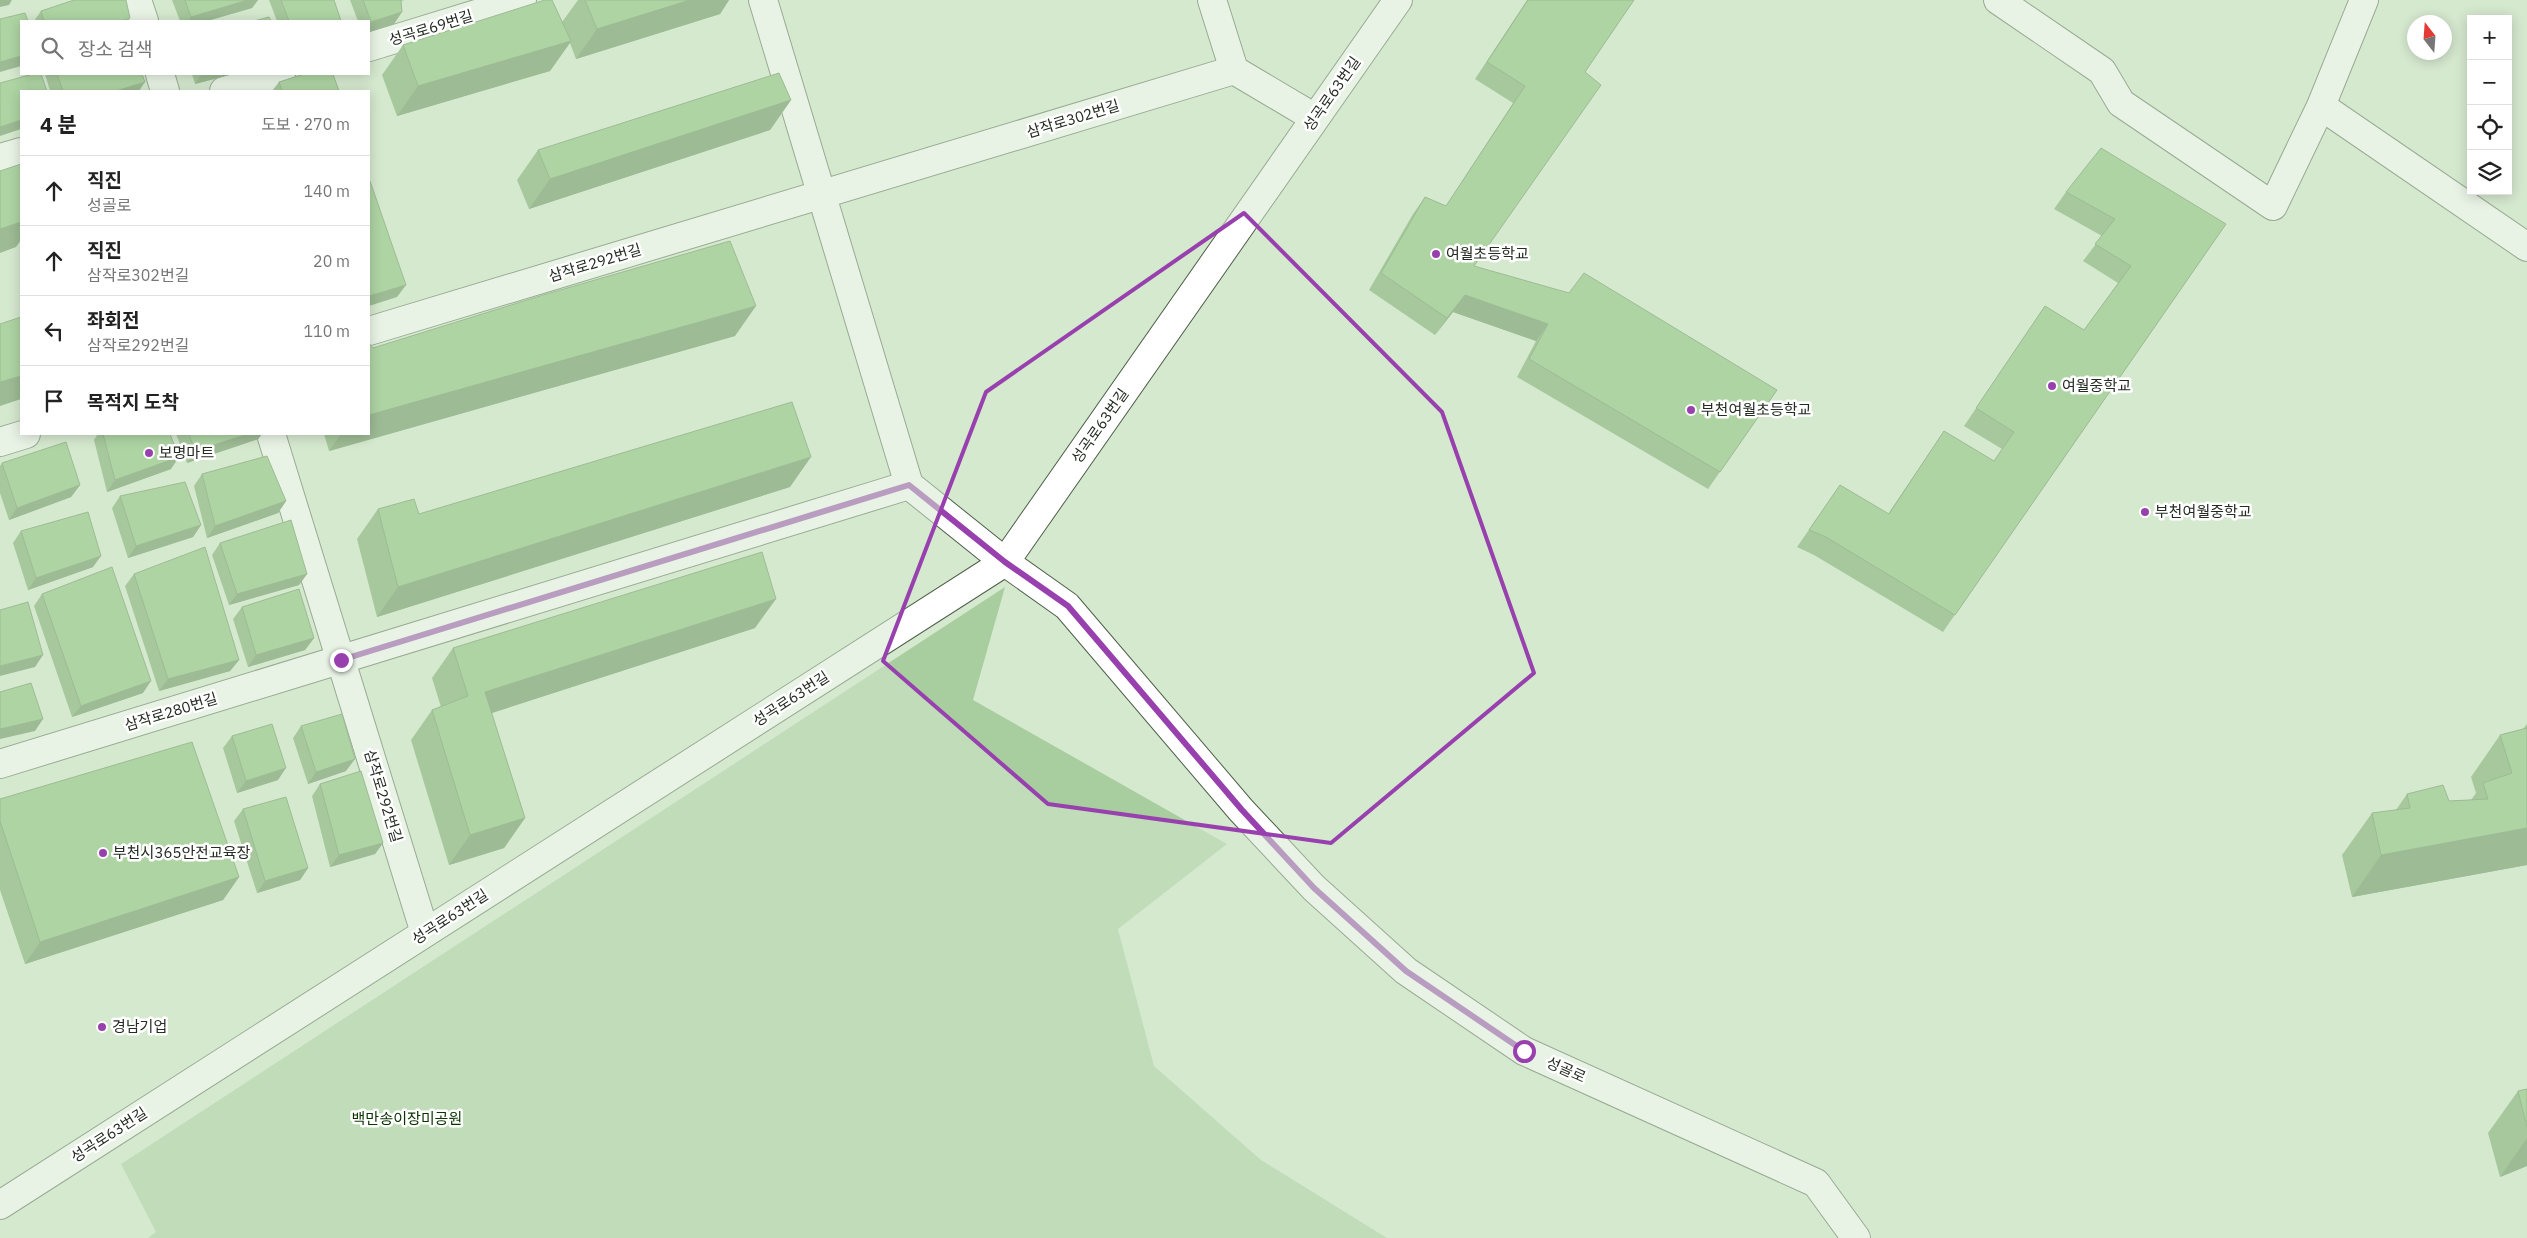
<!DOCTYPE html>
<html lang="ko">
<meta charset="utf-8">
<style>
body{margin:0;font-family:"IBM Plex Sans","Noto Sans KR",sans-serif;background:#f6f6f6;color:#222}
.controls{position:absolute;right:15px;top:15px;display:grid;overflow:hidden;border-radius:0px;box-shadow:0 2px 12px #0003}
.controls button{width:45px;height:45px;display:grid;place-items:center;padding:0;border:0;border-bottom:1px solid #e0e0e0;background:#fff;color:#222;font:25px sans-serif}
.compass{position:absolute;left:2407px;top:15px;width:45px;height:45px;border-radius:50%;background:#fff;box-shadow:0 2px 12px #0003;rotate:343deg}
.stop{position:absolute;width:15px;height:15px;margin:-11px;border:4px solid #9841ae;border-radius:50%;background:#fff}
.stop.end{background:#9841ae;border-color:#fff;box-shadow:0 1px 5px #0008}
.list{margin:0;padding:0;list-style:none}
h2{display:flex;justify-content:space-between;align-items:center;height:65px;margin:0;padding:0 20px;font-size:21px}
h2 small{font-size:16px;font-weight:400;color:#767676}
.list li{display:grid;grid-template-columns:32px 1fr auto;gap:15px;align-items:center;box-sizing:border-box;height:70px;padding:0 20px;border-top:1px solid #e0e0e0}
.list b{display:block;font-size:19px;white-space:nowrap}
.list p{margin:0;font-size:16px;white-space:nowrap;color:#767676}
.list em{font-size:16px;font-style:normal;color:#767676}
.icon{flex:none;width:28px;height:28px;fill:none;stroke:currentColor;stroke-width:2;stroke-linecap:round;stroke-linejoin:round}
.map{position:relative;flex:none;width:2527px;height:1238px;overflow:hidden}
.search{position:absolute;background:#fff;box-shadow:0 2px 12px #0003;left:20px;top:20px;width:350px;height:55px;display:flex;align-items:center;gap:12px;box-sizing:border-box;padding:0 18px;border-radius:0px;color:#767676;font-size:19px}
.panel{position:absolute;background:#fff;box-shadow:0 2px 12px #0003;left:20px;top:90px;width:350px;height:345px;border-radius:0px}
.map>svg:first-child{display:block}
</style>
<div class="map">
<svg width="2527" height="1238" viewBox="0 0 2527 1238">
<rect width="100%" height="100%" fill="#d5e9cf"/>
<!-- green -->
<path fill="#a8cd9e" d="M1005,587L973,700L1227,844L1118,929L1154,1066L1261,1160L1387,1238H148L156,1232L121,1164Z"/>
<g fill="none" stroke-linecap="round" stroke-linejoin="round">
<!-- minor casing -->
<g stroke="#4e5f49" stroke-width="30">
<path id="minor" d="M137,0L144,21
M763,0L909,485L1005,562L1067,606L1241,810L1314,888L1406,971L1524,1051L1816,1183L1856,1238
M1212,0L1234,70
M1998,0L2102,71L2121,103L2273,206L2321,106L2364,0
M369,47L522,0
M160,74L165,91
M224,91L281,74
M2321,106L2527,247
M0,158L21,152
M369,331L1234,70L1315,118
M271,434L425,933
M0,442L26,434
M0,764L909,485
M0,1205L1005,562L1398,0"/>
</g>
<!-- minor -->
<use href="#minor" stroke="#fff" stroke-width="28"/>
</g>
<!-- wall -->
<path fill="#6da15e" d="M172,0H258L252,8L207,21H180Z
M269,0H334L341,21H277Z
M350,0H405L401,1L394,24L369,32V21H358Z
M578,0H729L720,14L576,59L570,43L550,71L397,116L382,75L403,45L562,22Z
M1527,0H1634L1585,72L1474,266L1777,390L1708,489L1517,377L1536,341L1453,312L1435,335L1369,290L1413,214L1425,197L1446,206L1513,103L1475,79Z
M41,11L128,21H34Z
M45,74H142L139,91H50Z
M192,74H233L195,84Z
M279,82L339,91H272Z
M791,100L770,130L529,209L517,180L538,150Z
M2066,192L2226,224L1943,632L1814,555L1797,547L1840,485L1888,514L1944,431L1994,461L2002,449L1964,426L2045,306L2084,330L2118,283L2083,261L2102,236L2054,209Z
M735,336L329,451L324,434H369L373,348Z
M98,434H170L171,469L107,492L94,440Z
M176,434H262L258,439L187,463Z
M2,463L80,485L71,497L9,520L0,493V466Z
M202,474L286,501L278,513L207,538L194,486Z
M790,487L377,617L357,539L378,509L419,514Z
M120,496L201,525L193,537L128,558L112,508Z
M21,531L93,567L28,590L13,543Z
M220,543L307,574L299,585L229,605L212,555Z
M134,574L239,660L230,671L159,691L125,586Z
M42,594L143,693L72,717L34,606Z
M242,607L314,638L305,650L248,667L233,619Z
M755,628L491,713L525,818L504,848L449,865L411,740L432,710L441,707L432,678L453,648Z
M2527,724V865L2352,897L2342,855L2372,813L2396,810L2407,794L2449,801L2471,800L2476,793L2471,777L2500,735L2523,729Z
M301,726L346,771L308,784L293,738Z
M232,736L278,780L237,793L223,748Z
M320,784L383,843L375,854L330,867L312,796Z
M0,799L239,877L223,900L25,964L0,890Z
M243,809L308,868L300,880L257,893L234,821Z
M2527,1089V1166L2500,1177L2488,1133L2518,1091Z"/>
<!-- shaded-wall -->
<path fill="#59834c" d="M0,0H12L9,5L0,7Z
M248,0H258L252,8L207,21H188L191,17Z
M690,0H729L720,14L576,59L597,29Z
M402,12L394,24L369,32V26L371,22Z
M571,41L550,71L397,116L418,86Z
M21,56V66L0,72V62Z
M202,74H233L195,84Z
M145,82L139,91H116Z
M791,100L770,130L529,209L550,179Z
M21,120V129L0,136V127Z
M21,222V240L16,247L0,253V229Z
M406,285L397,297L369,306V296Z
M1465,295L1548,324L1536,341L1453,312L1435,335L1447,318Z
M756,306L735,336L329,451L341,434H369V415Z
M21,376V399L0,406V382Z
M248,434H262L258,439L187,463L195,451Z
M179,457L171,469L107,492L115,480Z
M811,457L790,487L377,617L398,587Z
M80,485L71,497L9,520L17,508Z
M286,501L278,513L207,538L215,526Z
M201,525L193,537L128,558L136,546Z
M101,556L93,567L28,590L36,578Z
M307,574L299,585L229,605L237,594Z
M776,599L755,628L464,722L485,692Z
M314,638L305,650L248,667L256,655Z
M43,655L35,667L0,676V666Z
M239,660L230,671L159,691L168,679Z
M151,681L143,693L72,717L81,706Z
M43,719L35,731L0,739V729Z
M355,759L346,771L308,784L316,772Z
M286,768L278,780L237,793L246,781Z
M525,818L504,848L449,865L470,835Z
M2527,828V865L2352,897L2381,855Z
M383,843L375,854L330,867L339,855Z
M308,868L300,880L257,893L265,881Z
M239,877L223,900L25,964L40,942Z
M2527,1138V1166L2500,1177Z"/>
<!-- building -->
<path fill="#7fbb6d" stroke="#59834c" d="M74,0H126L130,18L122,21H44L41,11Z
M185,0H248L191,17Z
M281,0H334L341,21H289Z
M363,0H401L402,12L371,22Z
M545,0H552L571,41L418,86L403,45Z
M585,0H690L597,29Z
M1528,0H1634L1585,72L1601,85L1474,266L1569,293L1584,273L1777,390L1720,472L1529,359L1548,324L1465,295L1447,318L1381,273L1425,197L1446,206L1525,86L1487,62Z
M25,13L28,21H21V56L0,62V19Z
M269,17L271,21H254Z
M779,73L791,100L550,179L538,150Z
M33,74H41L47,91H21V120L0,127V83Z
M57,74H142L145,82L116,91H63Z
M304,74H333L339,91H282L279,82Z
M2101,148L2226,224L1955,615L1826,537L1809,530L1840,485L1889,514L1944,431L1994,461L2014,432L1976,408L2045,306L2084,330L2131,266L2095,244L2115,219L2066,192Z
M21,164V222L0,229V171Z
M369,181H370L406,285L369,296Z
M730,241L756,306L369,415V343L373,348L543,295Z
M21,317V376L0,382V324Z
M792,402L811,457L398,587L378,509L414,499L419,514Z
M103,434H170L179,457L115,480Z
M189,434H248L195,451Z
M66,442L80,485L17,508L2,463Z
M267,456L286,501L215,526L202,474Z
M185,482L201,525L136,546L120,496Z
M88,512L101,556L36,578L21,531Z
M291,520L307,574L237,594L220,543Z
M205,547L239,660L168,679L134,574Z
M762,552L776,599L485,692L525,818L470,835L432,710L468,696L453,648Z
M112,567L151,681L81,706L42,594Z
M299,589L314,638L256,655L242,607Z
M28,602L43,655L0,666V610Z
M31,683L43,719L0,729V692Z
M342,714L355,759L316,772L301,726Z
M272,724L286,768L246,781L232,736Z
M2527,728V828L2381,855L2372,813L2410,808L2407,794L2443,785L2449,801L2488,799L2483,783L2512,773L2500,735Z
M192,742L239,877L40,942L0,821V799Z
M361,771L383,843L339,855L320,784Z
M286,797L308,868L265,881L243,809Z
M2527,1089V1127L2518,1091Z"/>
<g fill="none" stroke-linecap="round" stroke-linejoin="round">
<!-- route -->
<path stroke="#9841ae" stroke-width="6" d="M341,660L909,485L1005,562L1068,606L1242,810L1314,888L1406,971L1524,1051"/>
</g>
<!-- marked area -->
<path d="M0 0H2527V1238H0ZM1244,213L1442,412L1534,673L1331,843L1048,804L883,661L986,392Z" fill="#d5e9cf" fill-opacity=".55" fill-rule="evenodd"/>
<path fill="none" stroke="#9841ae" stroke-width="4" stroke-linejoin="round" d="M1244,213L1442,412L1534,673L1331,843L1048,804L883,661L986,392Z"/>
<!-- markers -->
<g fill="#9841ae" stroke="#fff" stroke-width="2">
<circle cx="1436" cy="254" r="5"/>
<circle cx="2052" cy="386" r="5"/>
<circle cx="1691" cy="410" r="5"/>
<circle cx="149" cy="453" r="5"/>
<circle cx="2145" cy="512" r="5"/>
<circle cx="103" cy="853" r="5"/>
<circle cx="102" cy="1027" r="5"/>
</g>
<g text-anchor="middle" stroke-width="5" stroke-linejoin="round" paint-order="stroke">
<!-- street labels -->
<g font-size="15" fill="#252c23" stroke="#fff">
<text transform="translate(431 28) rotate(-17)" y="5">성곡로69번길</text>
<text transform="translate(1332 94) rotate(-55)" y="5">성곡로63번길</text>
<text transform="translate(1073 119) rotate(-17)" y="5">삼작로302번길</text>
<text transform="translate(595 263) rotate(-17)" y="5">삼작로292번길</text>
<text transform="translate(1100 426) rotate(-55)" y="5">성곡로63번길</text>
<text transform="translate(791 699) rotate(-33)" y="5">성곡로63번길</text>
<text transform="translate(171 712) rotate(-17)" y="5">삼작로280번길</text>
<text transform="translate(383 796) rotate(73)" y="5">삼작로292번길</text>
<text transform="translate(450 917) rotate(-33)" y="5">성곡로63번길</text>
<text transform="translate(1566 1070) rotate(24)" y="5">성골로</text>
<text transform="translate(109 1135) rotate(-33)" y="5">성곡로63번길</text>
</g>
<!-- poi labels -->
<g font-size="15" fill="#252c23" stroke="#fff" text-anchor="start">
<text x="1446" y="259">여월초등학교</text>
<text x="2062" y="391">여월중학교</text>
<text x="1701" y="415">부천여월초등학교</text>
<text x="159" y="458">보명마트</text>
<text x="2155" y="517">부천여월중학교</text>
<text x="113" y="858">부천시365안전교육장</text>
<text x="112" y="1032">경남기업</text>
</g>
<!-- park labels -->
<g font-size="15" fill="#0b3300" stroke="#fff">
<text x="407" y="1124">백만송이장미공원</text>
</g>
</g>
</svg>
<div class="controls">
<button>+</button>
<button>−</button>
<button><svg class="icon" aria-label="locate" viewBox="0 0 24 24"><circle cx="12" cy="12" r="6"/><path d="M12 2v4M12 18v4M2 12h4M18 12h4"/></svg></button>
<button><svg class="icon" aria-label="layers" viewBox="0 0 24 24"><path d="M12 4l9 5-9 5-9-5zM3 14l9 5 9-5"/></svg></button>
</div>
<svg class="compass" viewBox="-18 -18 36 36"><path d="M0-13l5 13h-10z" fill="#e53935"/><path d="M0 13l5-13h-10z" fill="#767676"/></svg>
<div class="stop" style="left:1524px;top:1051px"></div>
<div class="stop end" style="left:341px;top:660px"></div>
<div class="search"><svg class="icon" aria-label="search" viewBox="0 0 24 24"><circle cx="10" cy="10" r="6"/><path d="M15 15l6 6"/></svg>장소 검색</div>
<section class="panel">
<h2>4 분<small>도보 · 270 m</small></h2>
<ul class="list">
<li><svg class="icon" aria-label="ahead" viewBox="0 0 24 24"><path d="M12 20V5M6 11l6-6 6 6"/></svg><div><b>직진</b><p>성골로</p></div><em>140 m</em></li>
<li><svg class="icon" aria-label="ahead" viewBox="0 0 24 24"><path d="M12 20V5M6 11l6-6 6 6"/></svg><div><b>직진</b><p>삼작로302번길</p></div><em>20 m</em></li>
<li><svg class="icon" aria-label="left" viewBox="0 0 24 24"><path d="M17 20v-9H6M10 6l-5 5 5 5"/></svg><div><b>좌회전</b><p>삼작로292번길</p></div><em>110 m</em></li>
<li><svg class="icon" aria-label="arrive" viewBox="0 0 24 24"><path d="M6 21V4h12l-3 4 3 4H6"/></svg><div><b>목적지 도착</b></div></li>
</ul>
</section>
</div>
